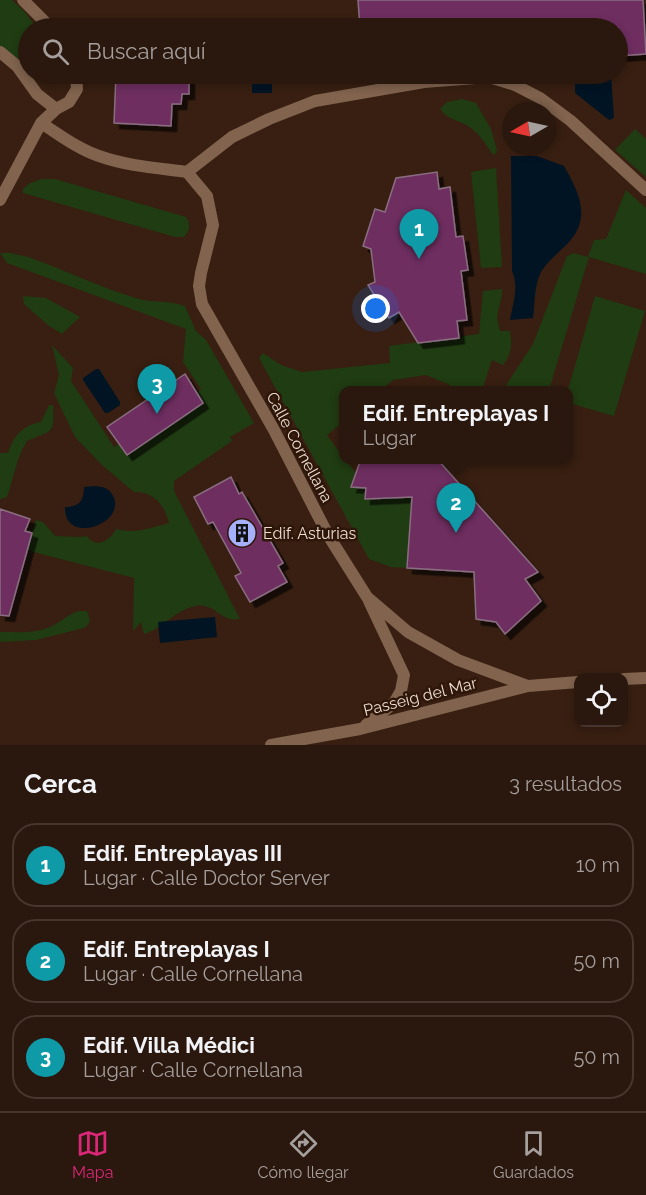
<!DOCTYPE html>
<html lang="es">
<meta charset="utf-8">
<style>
body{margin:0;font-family:Raleway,sans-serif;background:#36241b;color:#f1f3f6}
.controls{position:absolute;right:18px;bottom:18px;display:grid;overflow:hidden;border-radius:12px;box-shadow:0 3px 9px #0003}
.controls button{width:54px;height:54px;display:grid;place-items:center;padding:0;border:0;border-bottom:2px solid #46362e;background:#2a170d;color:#f1f3f6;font:30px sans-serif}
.compass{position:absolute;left:502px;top:102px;width:54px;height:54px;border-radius:50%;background:#2a170d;box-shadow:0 3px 9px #0003;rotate:261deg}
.you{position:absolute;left:376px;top:309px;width:21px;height:21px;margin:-15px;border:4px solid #fff;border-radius:50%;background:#1a73e8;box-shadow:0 0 0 9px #1a73e833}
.badge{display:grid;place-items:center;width:39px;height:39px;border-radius:50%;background:#db2777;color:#fff;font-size:20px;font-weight:700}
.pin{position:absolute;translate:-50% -50px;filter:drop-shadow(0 2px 3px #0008)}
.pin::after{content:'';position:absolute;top:32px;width:21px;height:18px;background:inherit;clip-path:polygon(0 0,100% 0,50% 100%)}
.popup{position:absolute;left:339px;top:386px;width:234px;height:78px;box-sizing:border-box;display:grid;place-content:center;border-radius:12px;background:#2a170d;filter:drop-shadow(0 2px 4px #0005);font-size:20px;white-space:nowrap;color:#a59f9d}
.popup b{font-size:22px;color:#f1f3f6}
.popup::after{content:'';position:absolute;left:50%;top:100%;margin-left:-12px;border:12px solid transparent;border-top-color:#2a170d}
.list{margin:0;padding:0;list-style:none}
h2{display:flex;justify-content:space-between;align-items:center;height:78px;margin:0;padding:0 24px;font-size:26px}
h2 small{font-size:20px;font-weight:400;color:#a59f9d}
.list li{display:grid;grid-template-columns:39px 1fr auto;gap:18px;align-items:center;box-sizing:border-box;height:84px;margin:0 12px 12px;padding:0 12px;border:2px solid #46362e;border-radius:24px}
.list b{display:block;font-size:22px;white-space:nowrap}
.list p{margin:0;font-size:20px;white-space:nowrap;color:#a59f9d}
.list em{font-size:20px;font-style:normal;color:#a59f9d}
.icon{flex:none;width:33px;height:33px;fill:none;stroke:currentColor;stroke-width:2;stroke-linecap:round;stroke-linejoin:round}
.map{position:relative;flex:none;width:646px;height:745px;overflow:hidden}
.search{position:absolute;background:#2a170d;box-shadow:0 3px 9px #0003;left:18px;right:18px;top:18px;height:66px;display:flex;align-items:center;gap:15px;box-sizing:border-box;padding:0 21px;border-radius:33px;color:#a59f9d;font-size:22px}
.sheet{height:366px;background:#2a170d}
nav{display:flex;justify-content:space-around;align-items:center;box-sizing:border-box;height:84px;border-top:2px solid #46362e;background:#2a170d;font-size:16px;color:#a59f9d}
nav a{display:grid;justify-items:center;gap:3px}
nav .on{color:#db2777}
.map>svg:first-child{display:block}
</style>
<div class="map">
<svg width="646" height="745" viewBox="0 0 646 745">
<defs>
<filter id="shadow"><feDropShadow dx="5.5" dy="5.5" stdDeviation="0" flood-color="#0009"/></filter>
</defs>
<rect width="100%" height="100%" fill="#381f11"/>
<!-- green -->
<path fill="#203c12" d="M0,0H12L24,11L37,28H28V56L24,60L0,54Z
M462,99L476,103L491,129L497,150L496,153L493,155C487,146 481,136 472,129C462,120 448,121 440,109L447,102Z
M635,129L646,139V177L615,150Z
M496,168L502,267L481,268L471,172Z
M42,179H55L186,217C191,225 190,230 184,237H175L23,193V189L30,183Z
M626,190L646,208V274L589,257L549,390H503L533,344L567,256L574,253L588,257L594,240L606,239Z
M0,253H10L28,257C65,270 101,288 139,299C154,303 170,300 185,306L196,331L206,340L254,423L230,437L232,441L174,481V491L240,619C237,619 233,620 230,619C218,616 212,603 195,606C175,610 162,629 144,634L141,622L133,631L134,578L26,550L36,520L43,522L55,536C65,536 80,538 87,536C97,550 110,540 116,529C135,534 151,528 169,523C165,505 153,491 134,492L102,465L75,437L54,393L59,375L52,345L73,368L71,381L114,447L119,444L127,456L203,403L197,392L201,389L183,362L186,329L7,263Z
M502,289V295L497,317L500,331H510C512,346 512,353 503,365L492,360L482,390H457L448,384L426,375L393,380L381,390H344L343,422L327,435L343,457L344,460H346L356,473L351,487L366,488L365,499L412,497L407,568L391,567L369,559L259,358L263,353L281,365L302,372L390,363L389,346L479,334L483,291Z
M23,296L46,298L80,317L62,334L49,326L24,304Z
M595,296L645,311L614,416L569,403L568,390Z
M49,405H53C55,436 51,430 27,441C16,458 14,478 7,497L0,499V453H8C13,436 23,425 41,422Z
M79,611H87C90,619 92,622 84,628L36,640L0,642V632C17,632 38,634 54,625C63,620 69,614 79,611Z"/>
<!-- water -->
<path fill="#001424" d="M252,74H303V75L272,76V93H252Z
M611,74L614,118L609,120L575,93V75Z
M511,156H537L564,166C578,191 592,217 569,242C560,252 548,260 541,272C534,285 535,304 533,318L510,320C513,304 519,287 512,271Z
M96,369H99L120,402V405L108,413H105L83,380V378Z
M95,486C104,487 110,488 114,498C124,525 64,545 65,507C79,507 84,501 84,487Z
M215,617L217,637L160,643L158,622Z"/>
<!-- building -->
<path fill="#6e2e60" stroke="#896e81" stroke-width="1.5" filter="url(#shadow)" d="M358,0H643L646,54L618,56V28H360Z
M116,74H189V94H182L181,104H172L171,126L114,123Z
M437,172L439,189L450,187L456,237L463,236L468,270L461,271L467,320L457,321L459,338L418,343L399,312L389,318L368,285L375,282L371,249L363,246L375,209L385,212L396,178Z
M185,374L203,403L127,455L107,427Z
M361,459H437L538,572L525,579L541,601L505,634L496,622L476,619L474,572L407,568L412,497L365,499L366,488L351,487Z
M231,477L239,494L242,492L283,563L278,566L287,582L250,602L235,576L241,573L213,522L208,524L194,497Z
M0,509L30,519L25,531L32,533L9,616L0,615Z"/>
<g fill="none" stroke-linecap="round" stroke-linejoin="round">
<!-- street -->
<path stroke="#81634e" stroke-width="12" d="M23,0L51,28
M0,52L17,66L37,94L56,109
M41,123C60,135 78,149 99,156C127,166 157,168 187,172
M187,172L207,196L213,225L201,273L199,286L202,304L274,430L328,535L367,597L408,632L458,660L528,686
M187,172L232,137L269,119L315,101L424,82L489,77L515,85L540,98L571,121L646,190
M0,200L41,123L56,109L69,102L77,89L76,74
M624,679L646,678
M366,725L394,703L401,691L404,675L369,601
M271,745L360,729L528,686L578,682"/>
</g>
<!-- icons -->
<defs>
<g id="building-disc" transform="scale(1.5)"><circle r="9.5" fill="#a7b0fc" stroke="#2e1608"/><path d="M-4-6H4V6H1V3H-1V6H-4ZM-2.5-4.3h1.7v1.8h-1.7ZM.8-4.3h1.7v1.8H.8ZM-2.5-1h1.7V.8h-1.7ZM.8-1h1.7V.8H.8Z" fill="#111"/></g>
</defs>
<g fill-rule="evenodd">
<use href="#building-disc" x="242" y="533"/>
</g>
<g text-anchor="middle" stroke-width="5" stroke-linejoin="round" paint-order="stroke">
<!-- street labels -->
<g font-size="16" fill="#eddcd2" stroke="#2e1608">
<text transform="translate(300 447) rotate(62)" y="6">Calle Cornellana</text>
<text transform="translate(420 696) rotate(-14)" y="6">Passeig del Mar</text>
</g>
<!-- poi labels -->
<g font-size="16" fill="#eddcd2" stroke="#2e1608" text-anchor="start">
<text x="263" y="539">Edif. Asturias</text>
</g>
</g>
</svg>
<div class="controls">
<button><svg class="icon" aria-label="locate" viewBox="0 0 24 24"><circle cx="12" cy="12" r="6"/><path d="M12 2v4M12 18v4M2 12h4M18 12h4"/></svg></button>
</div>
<svg class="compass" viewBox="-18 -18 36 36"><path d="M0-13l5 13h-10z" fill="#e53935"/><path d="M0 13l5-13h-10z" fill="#a59f9d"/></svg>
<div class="you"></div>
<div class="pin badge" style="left:419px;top:259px;background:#0f9aa8">1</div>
<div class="pin badge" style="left:456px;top:533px;background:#0f9aa8">2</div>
<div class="popup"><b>Edif. Entreplayas I</b>Lugar</div>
<div class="pin badge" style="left:157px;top:414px;background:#0f9aa8">3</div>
<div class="search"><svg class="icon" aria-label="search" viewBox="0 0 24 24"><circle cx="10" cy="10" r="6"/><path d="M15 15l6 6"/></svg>Buscar aquí</div>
</div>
<section class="sheet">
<h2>Cerca<small>3 resultados</small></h2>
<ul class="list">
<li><span class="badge" style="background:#0f9aa8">1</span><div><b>Edif. Entreplayas III</b><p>Lugar · Calle Doctor Server</p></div><em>10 m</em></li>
<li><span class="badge" style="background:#0f9aa8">2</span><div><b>Edif. Entreplayas I</b><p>Lugar · Calle Cornellana</p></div><em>50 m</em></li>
<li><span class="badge" style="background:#0f9aa8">3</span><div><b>Edif. Villa Médici</b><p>Lugar · Calle Cornellana</p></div><em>50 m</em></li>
</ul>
</section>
<nav>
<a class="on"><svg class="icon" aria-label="map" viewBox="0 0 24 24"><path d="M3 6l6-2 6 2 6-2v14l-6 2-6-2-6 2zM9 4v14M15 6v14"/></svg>Mapa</a>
<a><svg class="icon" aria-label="directions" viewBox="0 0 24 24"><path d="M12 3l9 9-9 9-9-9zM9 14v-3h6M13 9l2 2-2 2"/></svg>Cómo llegar</a>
<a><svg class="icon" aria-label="saved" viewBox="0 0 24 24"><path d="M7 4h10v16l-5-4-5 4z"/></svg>Guardados</a>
</nav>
